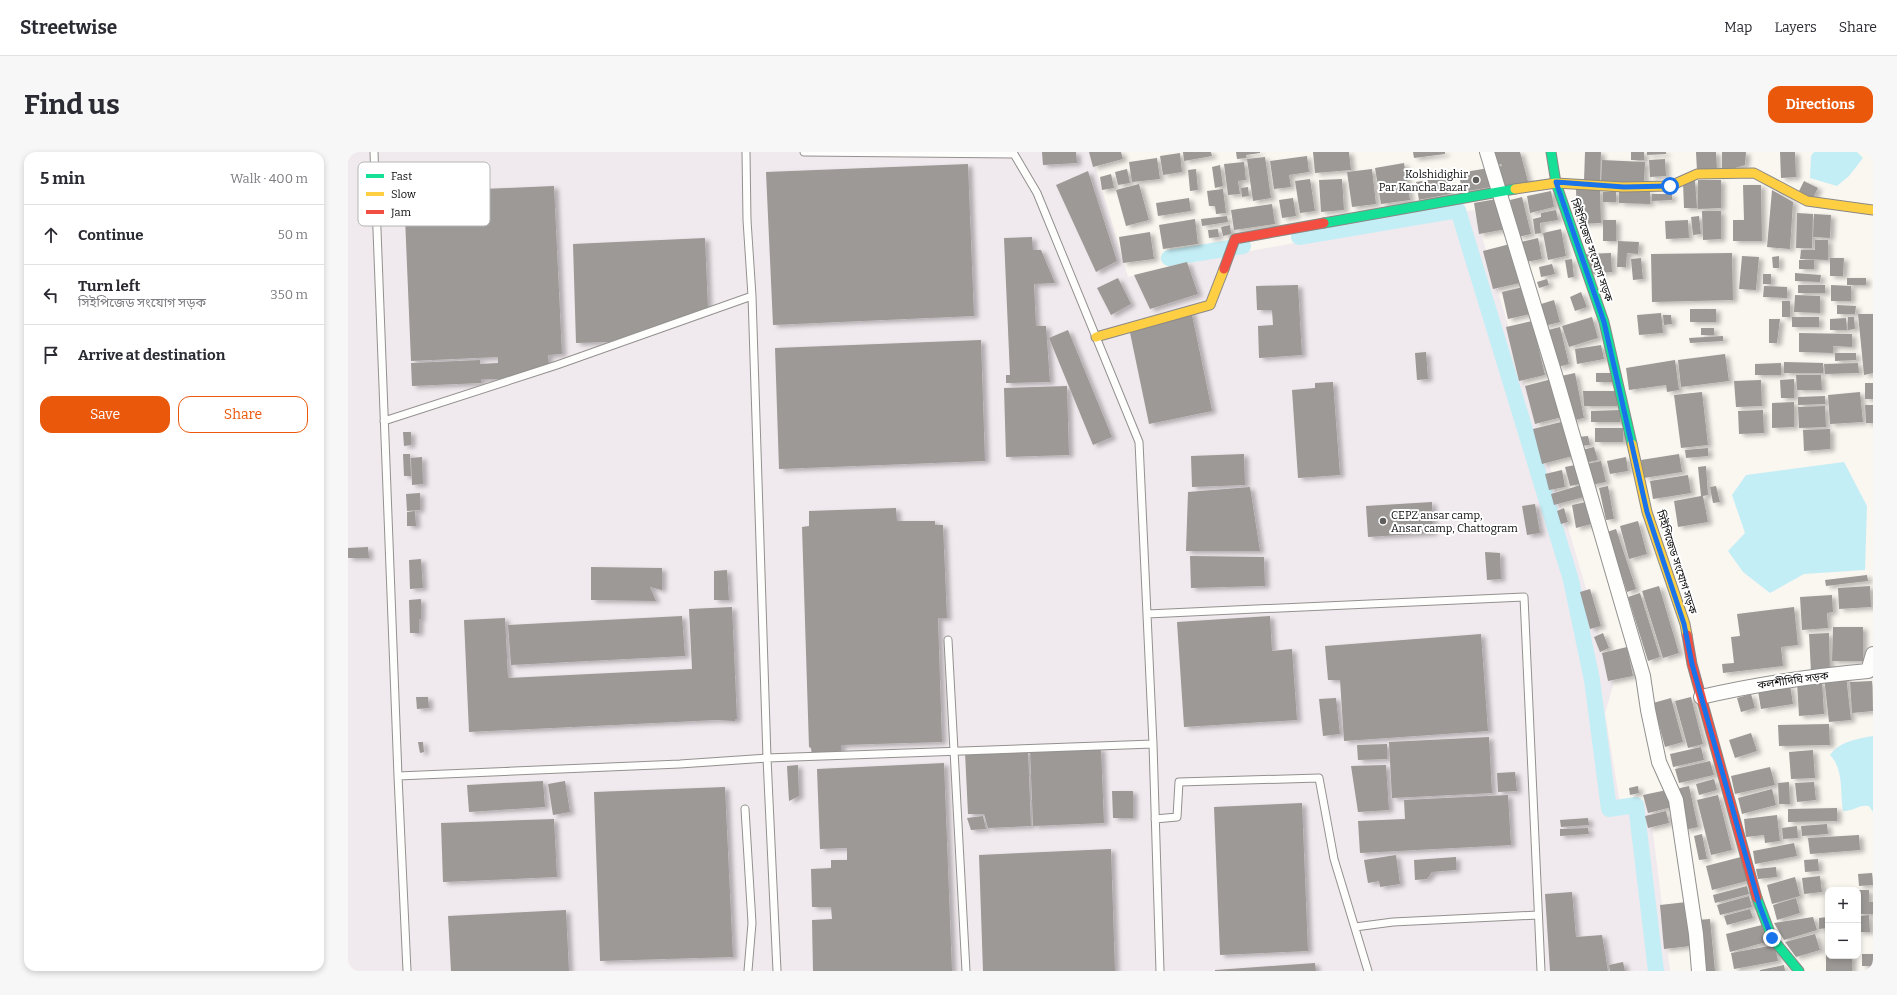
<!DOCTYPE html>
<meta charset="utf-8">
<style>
body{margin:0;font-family:Bitter,"Noto Sans Bengali",serif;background:#f7f7f7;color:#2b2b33}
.controls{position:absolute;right:12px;bottom:12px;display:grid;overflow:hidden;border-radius:8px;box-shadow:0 2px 6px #0003}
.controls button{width:36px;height:36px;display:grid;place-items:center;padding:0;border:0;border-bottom:1px solid #e1e1e2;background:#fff;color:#2b2b33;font:20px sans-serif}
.stop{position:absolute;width:12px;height:12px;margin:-9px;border:3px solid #1a73e8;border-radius:50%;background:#fff}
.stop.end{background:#1a73e8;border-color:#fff;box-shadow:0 1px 4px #0008}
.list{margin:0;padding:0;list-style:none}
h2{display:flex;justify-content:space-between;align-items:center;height:52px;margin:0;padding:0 16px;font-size:17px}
h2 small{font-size:13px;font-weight:400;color:#7c7c81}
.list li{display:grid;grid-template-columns:26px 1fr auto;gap:12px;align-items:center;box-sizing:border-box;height:60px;padding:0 16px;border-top:1px solid #e1e1e2}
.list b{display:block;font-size:15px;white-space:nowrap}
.list p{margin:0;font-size:13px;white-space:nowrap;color:#7c7c81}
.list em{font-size:13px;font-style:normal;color:#7c7c81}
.actions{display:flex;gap:8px;padding:12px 16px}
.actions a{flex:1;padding:9px 0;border:1px solid #ea580c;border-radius:12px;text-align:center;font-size:14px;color:#ea580c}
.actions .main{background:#ea580c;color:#fff}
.icon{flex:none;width:22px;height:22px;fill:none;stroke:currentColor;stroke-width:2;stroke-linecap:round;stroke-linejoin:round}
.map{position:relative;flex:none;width:1525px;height:819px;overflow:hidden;border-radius:12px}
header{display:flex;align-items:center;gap:24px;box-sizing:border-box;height:56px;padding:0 20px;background:#fff;border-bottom:1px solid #e1e1e2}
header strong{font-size:19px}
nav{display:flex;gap:22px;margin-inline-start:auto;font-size:14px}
.intro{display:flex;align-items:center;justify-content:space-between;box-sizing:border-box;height:96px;padding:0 24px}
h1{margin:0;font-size:28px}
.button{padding:10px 18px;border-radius:12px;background:#ea580c;color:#fff;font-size:14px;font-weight:700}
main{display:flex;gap:24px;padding:0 24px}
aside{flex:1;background:#fff;border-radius:12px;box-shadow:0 2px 6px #0003}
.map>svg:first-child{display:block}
</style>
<header>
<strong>Streetwise</strong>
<nav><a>Map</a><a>Layers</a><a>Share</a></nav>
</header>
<div class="intro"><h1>Find us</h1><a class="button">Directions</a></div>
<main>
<aside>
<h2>5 min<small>Walk · 400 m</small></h2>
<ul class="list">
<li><svg class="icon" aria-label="ahead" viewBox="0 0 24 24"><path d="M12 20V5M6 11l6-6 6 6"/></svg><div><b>Continue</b></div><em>50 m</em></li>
<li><svg class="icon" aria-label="left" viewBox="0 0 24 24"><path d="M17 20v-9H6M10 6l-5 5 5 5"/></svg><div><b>Turn left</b><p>সিইপিজেড সংযোগ সড়ক</p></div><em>350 m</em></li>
<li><svg class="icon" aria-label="arrive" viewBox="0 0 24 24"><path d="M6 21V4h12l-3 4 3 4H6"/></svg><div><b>Arrive at destination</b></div></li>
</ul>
<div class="actions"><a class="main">Save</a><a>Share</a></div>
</aside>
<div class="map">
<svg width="1525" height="819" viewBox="0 0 1525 819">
<defs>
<filter id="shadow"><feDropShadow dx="4.5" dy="2.5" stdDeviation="2" flood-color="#0004"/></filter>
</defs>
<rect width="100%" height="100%" fill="#faf6f0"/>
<!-- industrial -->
<path fill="#f0e9ed" d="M0,0H743L780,125L870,105L1126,58L1266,531L1257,561L1272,651L1301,648L1322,819H0Z"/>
<!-- water -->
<path fill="#c4eef6" d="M1466,0H1509L1515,6L1501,24L1489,34L1462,26L1463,4Z
M1496,310L1519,354L1517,418L1456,422L1422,441L1395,420L1380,399L1397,381L1384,343L1398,323Z
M1525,584V660L1521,654C1511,652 1506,659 1495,659C1492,641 1496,617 1482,603C1492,589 1509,587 1525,584Z"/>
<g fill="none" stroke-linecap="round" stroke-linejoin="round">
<!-- canal -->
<path stroke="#c4eef6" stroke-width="16" d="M951,85L1110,58L1223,428L1244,528L1261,657L1288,653L1308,819
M821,106L895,94"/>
</g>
<!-- building -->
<path fill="#9d9996" filter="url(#shadow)" d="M694,0H728L729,11L695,13Z
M741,0H773L775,7L745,15Z
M835,0H863L864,4L836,9Z
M888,0H912V1L898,3V6L889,7Z
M965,0H1001L1003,18L967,21Z
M1065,0H1097V2L1066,6Z
M1141,0H1172L1181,33H1151L1148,15L1154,14L1153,12L1145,14Z
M1237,0H1253L1252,30L1236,29Z
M1283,0H1296V8H1283Z
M1299,0H1318V2L1299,3Z
M1348,0H1368L1369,18L1349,19Z
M1374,0H1398L1397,13L1374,20Z
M1432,0H1447L1448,25L1433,26Z
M832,1L834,20L815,23L812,4Z
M959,4L961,20L941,23L943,35L926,37L922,9Z
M917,5L923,46L905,49L899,7Z
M809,6L812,27L784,30L781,10Z
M1317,7L1318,24L1302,25L1301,8Z
M1254,8L1297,10L1296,32L1253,31Z
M896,10L898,28L890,29L892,42L880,43L876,12Z
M1056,11L1062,48L1033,52L1027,16Z
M620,12L626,164L425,173L418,20Z
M872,13L875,34L867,36L864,15Z
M1141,16L1144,35L1114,40L1111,21Z
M779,17L782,31L770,33L767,20Z
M848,17L850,38L842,39L840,18Z
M1024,17L1028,52L1004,55L999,20Z
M740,19L769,109L748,120L708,33Z
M763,22L766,36L754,38L752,25Z
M1098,25L1102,42L1071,48L1068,30Z
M962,27L967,59L952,61L947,29Z
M994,27L996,58L973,60L971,28Z
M1350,28H1373V56L1350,57Z
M1347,29L1349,56H1336L1335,30Z
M1456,29L1470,36L1464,48L1450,41Z
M791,32L801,68L778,74L768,38Z
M1395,33H1413L1414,89H1385V68H1396Z
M206,34L214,202L200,203L201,213L152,227H133V231L64,234L63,211L132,208V212L150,211V205L63,209L56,41L69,40L77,36L84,39Z
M900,35L901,44L894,45L893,36Z
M875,37L878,61L868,62L867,54H861L859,39Z
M1228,37H1252L1253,71L1229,72Z
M1424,38L1445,50L1442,97L1419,95Z
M1203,39L1206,55L1182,61L1179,44Z
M1268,39V50H1255V40Z
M1271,39H1302V52L1271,51Z
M1304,42H1324V48L1304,49Z
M1174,45L1183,82L1170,85L1162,48Z
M841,46L843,59L810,64L808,51Z
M945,46L948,64L934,66L931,48Z
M1154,46L1159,77L1131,82L1126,51Z
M924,52L927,72L886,78L883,58Z
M1208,58L1210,68L1192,71L1193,81L1187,82L1185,67L1193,65V61Z
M1354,59H1373V87L1355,88Z
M1449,61L1465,62L1464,96H1448Z
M1466,62L1483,63L1482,86L1465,85Z
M879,64L880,70L854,74L853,67Z
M1351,64L1353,82L1345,83L1343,65Z
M847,67L850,92L815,97L811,73Z
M1255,68H1268V89H1255Z
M1340,68L1341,86L1318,87L1317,69Z
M882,73L883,82L875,84L873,75Z
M870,77L871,85L861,86L860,78Z
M1213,77L1218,104L1200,108L1195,81Z
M802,80L806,107L775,111L771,85Z
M684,85L685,98H693L707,131L686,132L688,174H698L702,230L658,231V223H662L656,86Z
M357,86L360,156L261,190L228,191L225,92Z
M1190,86L1194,107L1178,110L1173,90Z
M1467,88H1480V108L1452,107L1453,98H1467Z
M1270,89L1291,90L1290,102L1279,101L1278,115H1269Z
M1162,92L1172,131L1145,137L1135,99Z
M1263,101L1264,120L1242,122L1237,102Z
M1384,101L1385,148L1304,150L1303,102Z
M1394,104L1411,105L1408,138L1391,137Z
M1431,104V116H1425L1424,105Z
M1293,106L1295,127L1285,128L1283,107Z
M1482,106H1496L1495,124H1482Z
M1224,107L1226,125L1220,126L1217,108Z
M1451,108H1466V117H1451Z
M839,110L850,142L802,157L786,123Z
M1204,112L1207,122L1193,125L1191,115Z
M1447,121L1473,123L1472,130L1447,129Z
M1415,122H1423V132H1415Z
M770,126L783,152L763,163L749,136Z
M1499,126H1518V133H1499Z
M1199,127L1201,133L1191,136L1189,130Z
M950,133L954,203L911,206L910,174L925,173L924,158H909L908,134Z
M1450,133H1477V141H1450Z
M1483,133L1503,134V149H1483Z
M1416,134L1439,135V146L1415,145Z
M1175,135L1182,162L1160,167L1154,140Z
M1233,140L1239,155L1227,159L1222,145Z
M1447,143L1472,144V161L1446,160Z
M1206,148L1212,170L1196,174L1190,153Z
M1434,149H1442V165H1434Z
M1489,153L1508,154L1507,162H1489Z
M1342,157H1368V170H1342Z
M843,158L864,259L801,272L780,171Z
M1313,161L1315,181L1291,183L1289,163Z
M1510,162H1525V221L1516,223Z
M1315,163H1323L1324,172L1316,173Z
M1244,165L1250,186L1221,195L1214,174Z
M1444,165H1471V175H1444Z
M1500,165H1506L1507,177L1500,178Z
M1498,166L1499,178H1482V167Z
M1421,167H1432L1429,191H1421Z
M1184,169L1197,223L1171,229L1158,175Z
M1212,175L1221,212L1210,215L1200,178Z
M1353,176H1366V183H1353Z
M720,178L764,285L745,293L701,186Z
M1451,181L1504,182V195L1485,194V201L1451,200Z
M1375,184V189L1342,191L1341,186Z
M633,188L637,309L431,317L427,196Z
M1253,193L1256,207L1229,212L1227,197Z
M1078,200L1080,227L1069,228L1067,201Z
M1487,201H1508V208L1487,209Z
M1377,202L1381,229L1333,235L1330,208Z
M1327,208L1331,238L1319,240L1318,233L1281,238L1278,216Z
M1436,210L1475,211V221H1436Z
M1433,211V223H1407V212Z
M1510,211L1511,221L1477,222L1476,212Z
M1227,221L1236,266L1222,269L1213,224Z
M1248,221H1266L1265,230H1248Z
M1448,223H1473L1474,238H1449Z
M1204,227L1214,265L1187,272L1177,234Z
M1446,227V246H1433L1432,228Z
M1413,228L1414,254L1388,255L1386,229Z
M985,230L992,323L950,326L944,238L967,236V231Z
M1517,231H1525V247H1517Z
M719,234L721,303L658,305L656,236Z
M1235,239H1269V254H1236Z
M1354,240L1360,293L1333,296L1326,243Z
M1512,240L1515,270L1482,272L1480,243Z
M1477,244V252L1450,253V245Z
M1446,250V275L1424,276V251Z
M1517,253H1525V271H1518Z
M1477,254L1478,275L1451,276L1450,255Z
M1272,258V270H1243V259Z
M1415,258L1416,281L1391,282L1390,259Z
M1217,269L1225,304L1194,312L1185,277Z
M1247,276H1275V290H1247Z
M1482,277V297L1456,299L1455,278Z
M55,280H63V293L56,294Z
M1240,284L1242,293L1232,294L1230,285Z
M1246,295L1250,308L1237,311L1234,298Z
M1360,296V304L1338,306L1337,298Z
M55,302H62L63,324H56Z
M896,302L897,333L844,335L843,304Z
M1331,302L1334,320L1296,326L1293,308Z
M74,305L75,332L64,333L63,306Z
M1278,305L1280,319L1262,322L1259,309Z
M1253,309L1258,330L1243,333L1238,312Z
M1227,313L1232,332L1222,334L1217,315Z
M1358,314L1360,343L1355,344L1360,370L1330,375L1326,349L1353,344L1350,315Z
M1214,318L1217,335L1201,338L1197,322Z
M1340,323L1343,341L1305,347L1302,329Z
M1233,333L1236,345L1206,353L1203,342Z
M1260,334L1266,367L1258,368L1251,336Z
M1368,334L1372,350L1365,351L1362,335Z
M902,335L912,399H838L840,340Z
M72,341V358L59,359L58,342Z
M1084,350L1085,381L1020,385L1018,354Z
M1238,350L1243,372L1228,376L1224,353Z
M1187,352L1192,381L1179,383L1174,354Z
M548,356L549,369H587V373H595L599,466H590L594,590L493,593V601L464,603L463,596L461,595L454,375L461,374V359Z
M1216,356L1220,370L1213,372L1209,359Z
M67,359L68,374H59V360Z
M1290,369L1299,402L1281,407L1272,374Z
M1268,377L1288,437L1279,440L1259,380Z
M20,395L21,406H0V396Z
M1137,400L1152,401L1153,427L1139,428Z
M842,404L916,405L917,434L843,436Z
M73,407L75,436L62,437L61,408Z
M243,415L314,416V438L302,435L308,449L243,448Z
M379,418L381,448H366V419Z
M1519,423L1520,429L1478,434L1477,428Z
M1311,434L1331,501L1315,506L1294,439Z
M1522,434L1523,455L1491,457L1490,436Z
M1242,437L1253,474L1242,477L1232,440Z
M1292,441L1312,505L1300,509L1280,445Z
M1484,443L1485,460L1479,461L1480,476L1454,478L1452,445Z
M73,447V467H71V481H62L61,448Z
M384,455L389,567H387V569L368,568L121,580L116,468L157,466L160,526L344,517L341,457Z
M1446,455L1450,493L1433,495L1435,514L1375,521L1374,512L1386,511L1383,485L1392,484L1389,462Z
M334,464L337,504L163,513L160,473Z
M922,464L924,499L944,497L949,568L836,575L829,470Z
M1485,475H1515V509H1484Z
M1255,481L1261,496L1252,500L1246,485Z
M1481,481L1482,519L1463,520L1461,482Z
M1133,482L1140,579L996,589L992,528H980L977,494Z
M1279,495L1285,524L1260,529L1254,501Z
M1498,523L1503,568L1481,570L1476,525Z
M1474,529L1476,562L1451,564L1449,531Z
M1524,529L1525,559L1504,561L1502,530Z
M1442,533L1445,552L1413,557L1410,539Z
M1403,542L1407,556L1393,560L1389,546Z
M68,545H80L81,556L69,557Z
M1343,545L1355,592L1340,596L1327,549Z
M988,546L992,582L975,584L971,547Z
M1323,546L1335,590L1317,595L1305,551Z
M1481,572L1482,593L1431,594L1430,573Z
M1403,581L1409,599L1387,606L1381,588Z
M1141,585L1144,641L1044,646L1041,590Z
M70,590H75L76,600L72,601Z
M1039,592V607L1010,608L1009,593Z
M1353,595L1356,608L1325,615L1322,602Z
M753,596L756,671L685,674L682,598Z
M680,598L683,674L640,676L636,662H620L617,600Z
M1465,598L1467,626L1443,627L1441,600Z
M1362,609L1366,623L1331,631L1327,617Z
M596,611L604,819H465L464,768L484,767L483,755H464L463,717L483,716V708H499V696L472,697L469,617Z
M450,613L451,644L441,649L439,614Z
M1038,613L1041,658L1010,660L1003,614Z
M1422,615L1427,633L1387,642L1383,624Z
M1167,620L1169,639L1150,640L1149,621Z
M1366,627L1369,638L1351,643L1348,632Z
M195,629L197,655L121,660L119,633Z
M217,629L222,660L205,663L200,632Z
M1441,630L1442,652H1431L1430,631Z
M1466,630L1468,648L1449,650L1447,631Z
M1290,634L1291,641L1282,643L1281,636Z
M1341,634L1350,675L1337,678L1328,637Z
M377,635L385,805L252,809L246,640Z
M1424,637L1428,653L1394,662L1390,646Z
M1319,638L1324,655L1300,661L1295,643Z
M764,639H785V666H765Z
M1160,643L1163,693L1012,701L1010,669L1057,667L1056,648Z
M1370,643L1384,698L1363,703L1349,648Z
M954,651L960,799L872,803L866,655Z
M1489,656V669L1440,670V657Z
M1318,659L1321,671L1300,676L1297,664Z
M1429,663L1432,689L1417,691L1416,683L1398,685L1396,667Z
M635,664L638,677L623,678L619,666Z
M1240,666L1241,673L1213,675L1212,668Z
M206,667L209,725L95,730L93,671Z
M1479,672L1480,682L1454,684L1453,674Z
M1449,674L1450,686L1435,687L1434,676Z
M1240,676L1241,682L1212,684V677Z
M1354,682L1359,707L1351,708L1346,684Z
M1511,683L1512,698L1462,702L1460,686Z
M1446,691L1449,704L1407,712L1405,699Z
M763,697L767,819H635L631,703Z
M1048,703L1052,732L1032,735L1031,729L1020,731L1016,708Z
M1108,705V718L1084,720L1079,727L1067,728L1066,708Z
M1393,705L1399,729L1364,738L1358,714Z
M1470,707L1471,719L1457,720L1456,708Z
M1428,715L1429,725L1410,727L1408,717Z
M1524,721L1525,733L1511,734L1510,722Z
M1472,724L1474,740L1456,742L1454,726Z
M1447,725L1452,744L1424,752L1419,733Z
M1399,734L1401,742L1367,751L1365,743Z
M1510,738H1521V750H1525V762H1510Z
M1224,740L1228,785L1254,783L1260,819H1202L1197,742Z
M1401,744L1404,755L1372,763L1369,753Z
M1448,746L1452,761L1429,768L1425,753Z
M1339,750L1343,794L1316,797L1312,753Z
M1402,757L1405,766L1379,773L1376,764Z
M218,758L221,819H103L100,764Z
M1521,763L1522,780H1510V764Z
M1465,765L1469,778L1436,788L1426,771Z
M1480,765V776L1471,777V766Z
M1362,767L1367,819H1354L1349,768Z
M1414,773L1418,790L1382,800L1378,782Z
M1467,782L1472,798L1448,805L1437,790Z
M1427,793L1430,809L1386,817L1383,801Z
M1478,801H1480V804H1504V819H1478Z
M1514,802H1525V814H1514Z
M1275,810L1277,819H1262L1261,813Z
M967,811L968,819H867V818Z
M1436,813L1437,819H1412V818Z"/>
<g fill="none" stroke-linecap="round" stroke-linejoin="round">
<!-- lane casing -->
<g stroke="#93918f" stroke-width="9">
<path id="lane" d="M26,0L50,624L59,819
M398,0L399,68L404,144L419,606L429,819
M456,0L666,2L689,41L791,290L805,592L812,819
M36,269L209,213L404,144
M799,462L1176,445L1193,819
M600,488L618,819
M50,624L332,612L419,606L805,592
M397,657L404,771L400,819
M807,667L829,665L831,630L971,626L986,707L1020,819
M1007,775L1045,770L1189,763"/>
</g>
<!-- street casing -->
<g stroke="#93918f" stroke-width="16">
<path id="street" d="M1139,0L1208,226L1295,524L1300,558L1311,610L1328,648L1348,782L1351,819
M1353,545C1409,532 1464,524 1520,519L1525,502"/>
</g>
<!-- fast casing -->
<g stroke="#8a8885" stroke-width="11">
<path id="fast" d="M1203,0L1208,31L1256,170L1284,292
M976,71L1167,37
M1409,746L1424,786L1451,819"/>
</g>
<!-- slow casing -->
<g stroke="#8a8885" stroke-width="11">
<path id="slow" d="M1167,37L1208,31L1275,35L1322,34L1349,22L1406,21L1459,49L1525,58
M748,185L862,153L876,117
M1284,292L1299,360L1337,472L1339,483"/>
</g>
<!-- jam casing -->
<g stroke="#8a8885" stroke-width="11">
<path id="jam" d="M876,117L887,87L976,71
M1339,483L1344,512L1409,746"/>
</g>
<!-- lane -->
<use href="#lane" stroke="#fefefd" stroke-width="7"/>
<!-- street -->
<use href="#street" stroke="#fefefd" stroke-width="14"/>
<!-- fast -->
<use href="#fast" stroke="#16e098" stroke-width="9"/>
<!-- slow -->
<use href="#slow" stroke="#ffcf43" stroke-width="9"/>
<!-- jam -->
<use href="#jam" stroke="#f24e42" stroke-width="9"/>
</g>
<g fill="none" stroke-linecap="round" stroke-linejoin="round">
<!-- route -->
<path stroke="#1a73e8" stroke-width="5" d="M1322,34L1276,35L1208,30L1256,170L1299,360L1336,472L1344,512L1412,755L1424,786"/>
</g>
<!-- markers -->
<g fill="#5f5e5c" stroke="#fff" stroke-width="1.5">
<circle cx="1128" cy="28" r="4"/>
<circle cx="1035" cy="369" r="4"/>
</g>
<g text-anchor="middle" stroke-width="4" stroke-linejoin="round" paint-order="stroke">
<!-- poi labels -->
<g font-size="11" fill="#0c0c0c" stroke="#fff" text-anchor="end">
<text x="1120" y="26">Kolshidighir<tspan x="1120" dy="13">Par Kancha Bazar</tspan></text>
<text x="1043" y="367" text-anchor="start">CEPZ ansar camp,<tspan x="1043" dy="13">Ansar camp, Chattogram</tspan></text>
</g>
<!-- street labels -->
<g font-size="11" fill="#0c0c0c" stroke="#fff">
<text transform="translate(1244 98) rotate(71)" y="4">সিইপিজেড সংযোগ সড়ক</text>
<text transform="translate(1329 410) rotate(72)" y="4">সিইপিজেড সংযোগ সড়ক</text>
<text transform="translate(1445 528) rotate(-8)" y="4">কলশীদিঘি সড়ক</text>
</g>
</g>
<!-- legend -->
<rect x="10" y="10" width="132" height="64" rx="6" fill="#fff" stroke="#b6b6b6" stroke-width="1"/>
<rect x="18" y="22" width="18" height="4" fill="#16e098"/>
<rect x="18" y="40" width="18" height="4" fill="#ffcf43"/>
<rect x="18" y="58" width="18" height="4" fill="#f24e42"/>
<g font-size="11" fill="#0c0c0c">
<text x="43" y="28">Fast</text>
<text x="43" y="46">Slow</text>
<text x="43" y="64">Jam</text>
</g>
</svg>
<div class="controls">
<button>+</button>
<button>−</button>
</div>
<div class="stop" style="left:1322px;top:34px"></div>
<div class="stop end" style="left:1424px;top:786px"></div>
</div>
</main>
